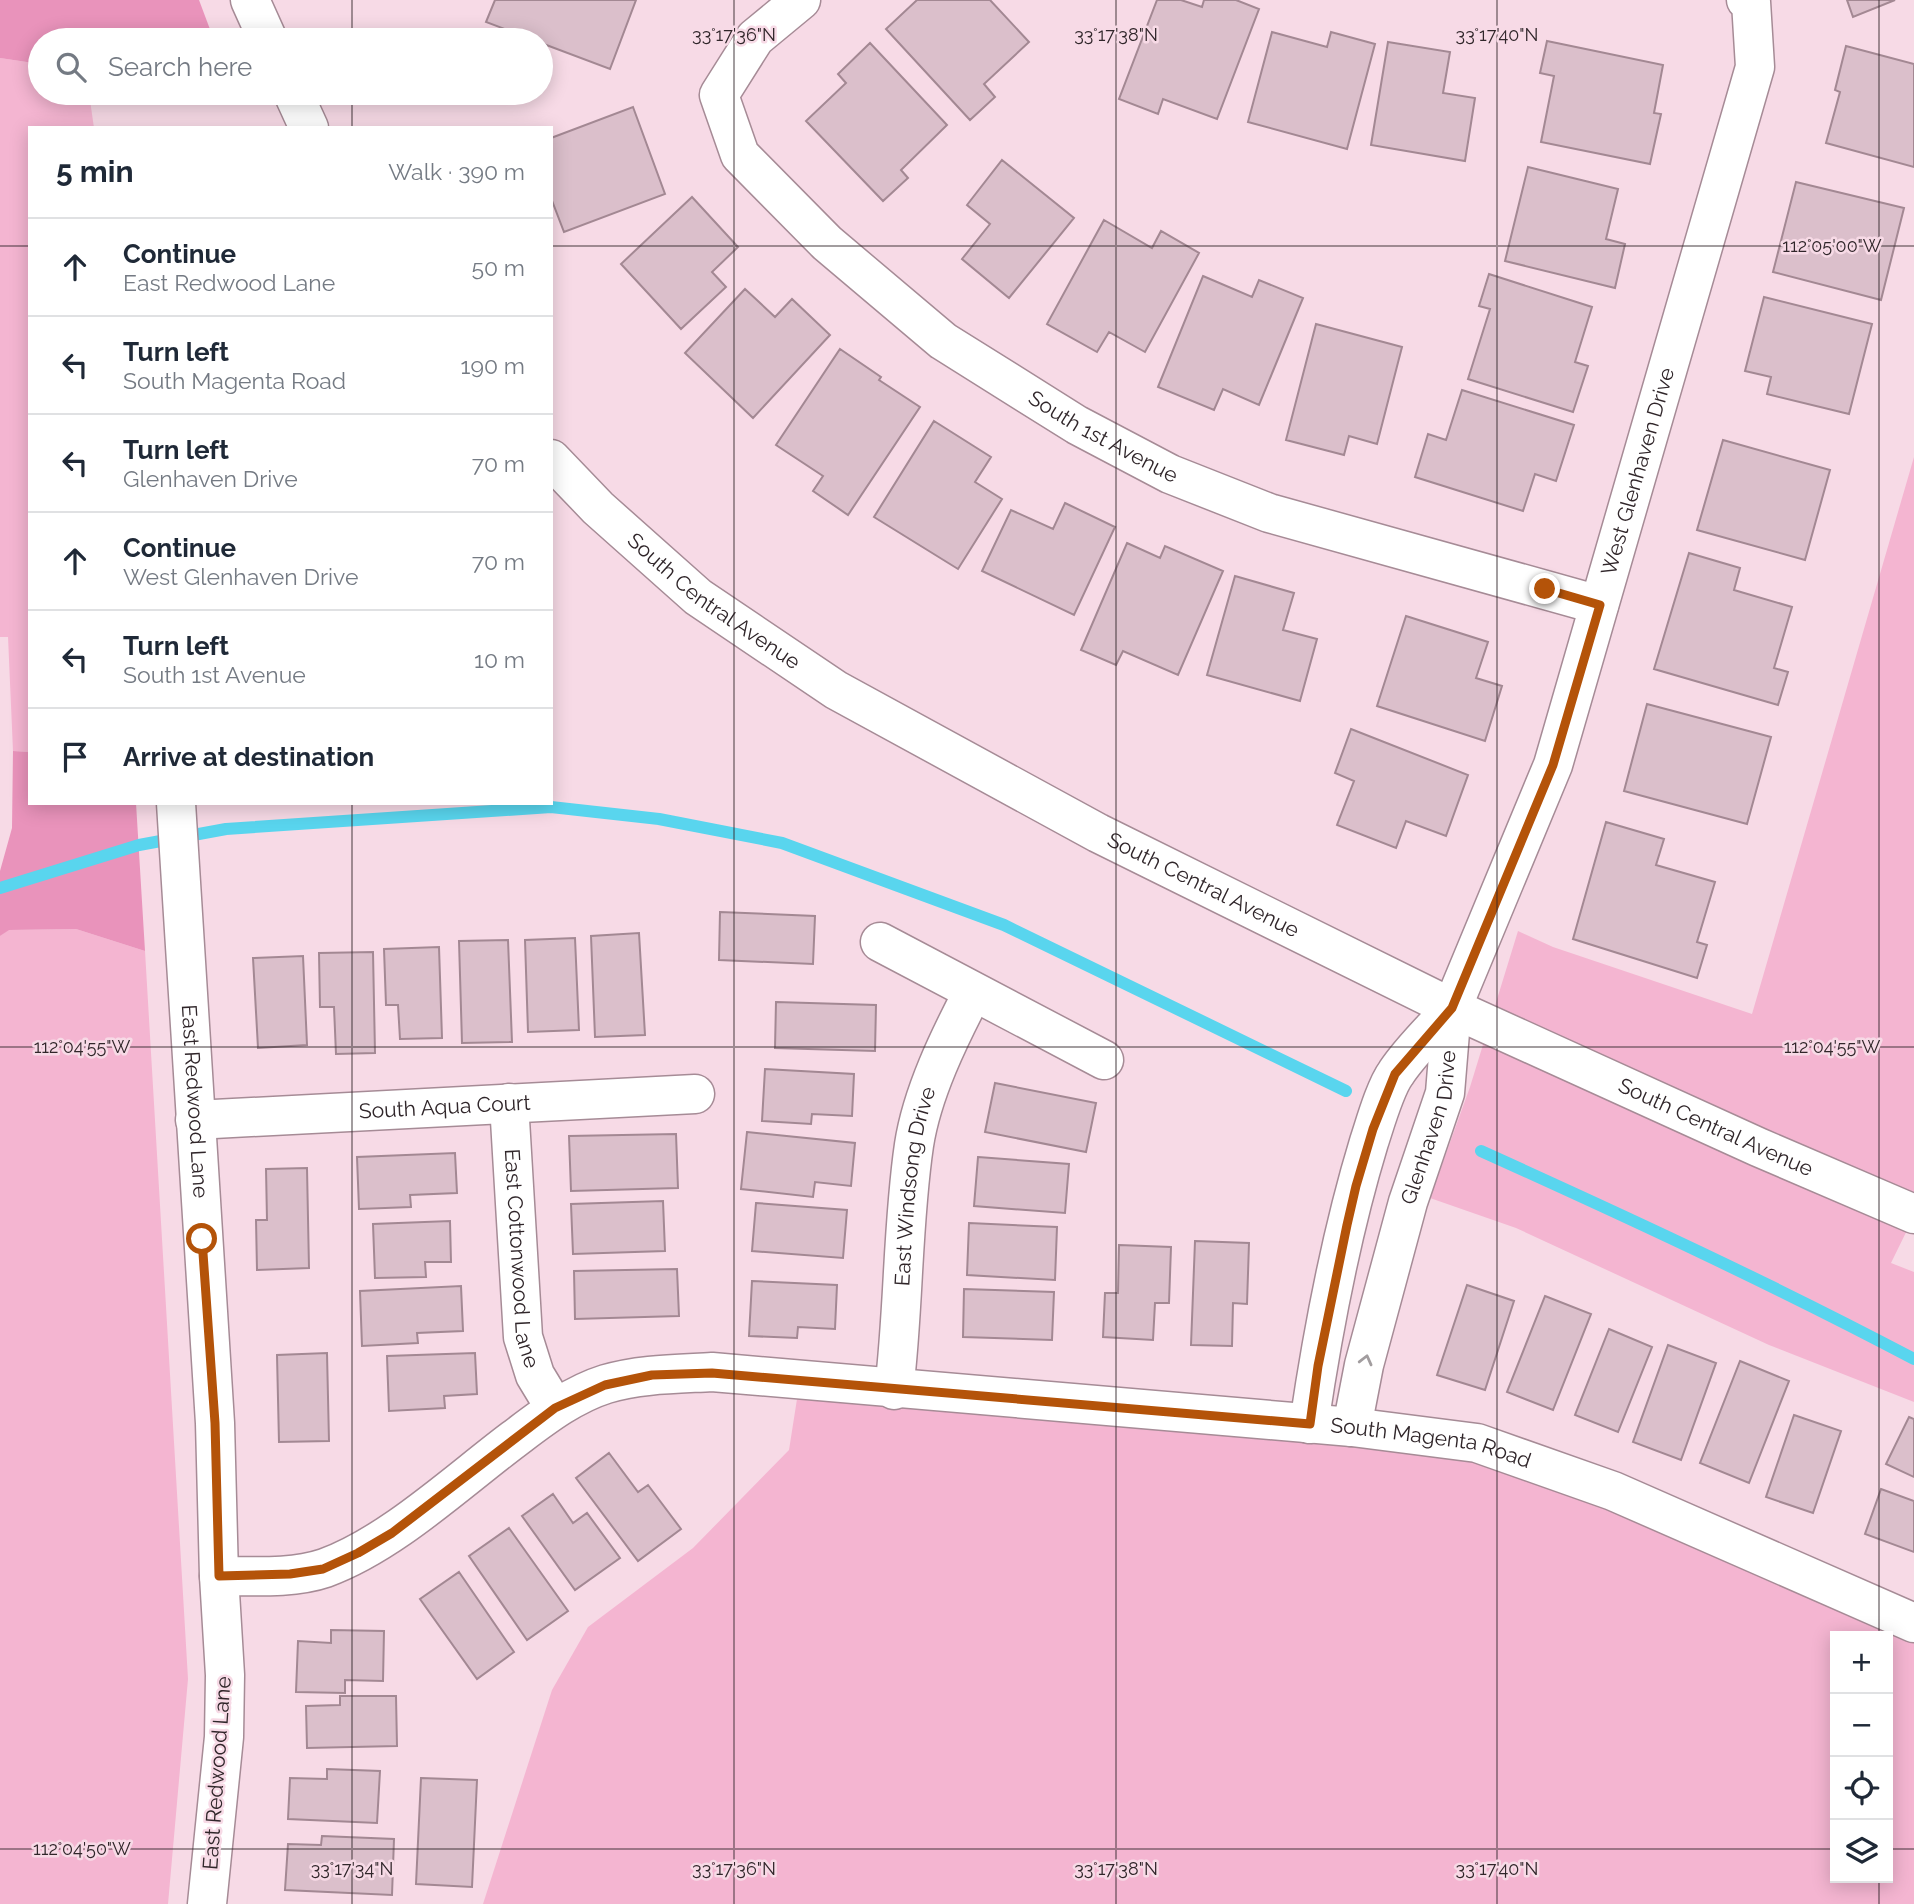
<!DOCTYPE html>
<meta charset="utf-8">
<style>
body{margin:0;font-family:Raleway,sans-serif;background:#f2f2f3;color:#1f2937}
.controls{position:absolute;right:21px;bottom:21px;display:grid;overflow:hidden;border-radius:0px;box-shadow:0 4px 18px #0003}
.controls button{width:63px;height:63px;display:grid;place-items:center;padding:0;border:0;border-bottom:2px solid #e0e1e3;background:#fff;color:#1f2937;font:35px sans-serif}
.stop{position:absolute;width:21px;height:21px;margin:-16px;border:5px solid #b45309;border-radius:50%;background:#fff}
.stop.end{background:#b45309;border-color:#fff;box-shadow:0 2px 7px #0008}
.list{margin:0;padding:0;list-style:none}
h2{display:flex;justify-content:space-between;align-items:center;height:91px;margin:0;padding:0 28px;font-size:30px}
h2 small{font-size:23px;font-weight:400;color:#747a83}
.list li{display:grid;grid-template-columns:46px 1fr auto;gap:21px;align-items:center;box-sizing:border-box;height:98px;padding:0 28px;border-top:2px solid #e0e1e3}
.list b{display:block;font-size:26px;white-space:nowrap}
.list p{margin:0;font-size:23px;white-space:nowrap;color:#747a83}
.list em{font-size:23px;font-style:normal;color:#747a83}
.icon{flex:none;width:38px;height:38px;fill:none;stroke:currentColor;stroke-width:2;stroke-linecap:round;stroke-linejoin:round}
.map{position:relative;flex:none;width:1914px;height:1904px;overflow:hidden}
.search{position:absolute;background:#fff;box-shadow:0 4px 18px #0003;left:28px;top:28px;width:525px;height:77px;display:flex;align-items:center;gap:18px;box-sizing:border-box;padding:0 24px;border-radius:38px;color:#747a83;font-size:26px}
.panel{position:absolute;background:#fff;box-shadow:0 4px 18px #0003;left:28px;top:126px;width:525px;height:679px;border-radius:0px}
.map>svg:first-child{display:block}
</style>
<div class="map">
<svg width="1914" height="1904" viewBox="0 0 1914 1904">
<rect width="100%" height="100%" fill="#f7dae6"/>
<!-- green -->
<path fill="#f4b5d1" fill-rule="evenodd" d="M0,58L40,64V93H89L94,128H30V752L13,751L8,637H0Z
M1914,457V1216L1891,1263L1914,1272V1402L1769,1345L1516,1228L1430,1198L1470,1087L1518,931L1553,947L1752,1014Z
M76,929L145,951L188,1679L168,1904H0V936L8,930Z
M800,1380L1477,1443L1914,1623V1904H483L552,1690L588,1627L693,1548L789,1450ZM1835,1636H1888V1878H1835Z"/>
<!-- forest -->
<path fill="#e993bb" d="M0,0H199L214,40H40V64L0,58Z
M13,751L30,752V803H136L145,951L76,929L9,930L0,936V871L12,828Z"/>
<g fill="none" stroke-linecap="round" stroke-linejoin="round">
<!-- stream -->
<path stroke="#59d5ee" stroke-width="12" d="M0,888L139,845L226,829L551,807L659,819L782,843L1004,925L1346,1091
M1481,1151C1627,1217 1772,1284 1914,1359"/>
</g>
<!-- building -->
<path fill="#dbbfcb" stroke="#a38893" stroke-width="2" d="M495,0H636L610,69L541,43V40H534L486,22Z
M917,0H990L1029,42L984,84L995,97L970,120L886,29Z
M1157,0H1181L1202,7L1204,0H1236L1259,9L1217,119L1163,99L1158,114L1119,99Z
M1847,0H1895L1853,17Z
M1272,32L1327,47L1331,32L1375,44L1347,149L1248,122Z
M1547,41L1663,65L1654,113L1661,114L1650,164L1541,142L1554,76L1540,73Z
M1388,42L1450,52L1443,93L1475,98L1465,161L1371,145Z
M870,43L947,125L901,170L908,178L883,201L806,121L846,83L838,74Z
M1846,46L1914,64V167L1826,143L1840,92L1835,90Z
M633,107L665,194L564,232L551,198V138Z
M1002,160L1074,218L1009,298L962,259L990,224L967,205Z
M1528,167L1618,189L1606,239L1625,244L1615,288L1505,261Z
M1796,182L1904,208L1881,300L1773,272Z
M692,197L738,247L712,272L726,287L681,329L621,264Z
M1104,220L1152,248L1161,231L1199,253L1145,352L1109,332L1097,352L1047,324Z
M1489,274L1592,307L1575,362L1588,366L1573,412L1468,379L1490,309L1479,306Z
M1203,276L1252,297L1259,280L1303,298L1259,405L1223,389L1214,410L1158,387Z
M745,289L775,317L792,299L830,335L753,418L685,353Z
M1764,297L1872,324L1849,414L1767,394L1771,377L1745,371Z
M1316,324L1402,347L1377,444L1349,436L1344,455L1286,440Z
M840,349L881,377L879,380L920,407L848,515L813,491L823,476L776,445Z
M1462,390L1574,425L1556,481L1535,474L1523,511L1415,477L1428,434L1446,440Z
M934,421L991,457L975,482L1002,499L958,569L874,517Z
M1723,440L1830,470L1805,560L1697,530Z
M1065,503L1115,527L1074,615L982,571L1011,510L1053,529Z
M1127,543L1160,558L1165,546L1223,571L1178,675L1123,651L1116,665L1081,650Z
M1689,553L1740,568L1734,590L1792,607L1774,668L1788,672L1778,705L1654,669Z
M1235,576L1294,593L1283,630L1317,639L1300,701L1207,675Z
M1406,616L1488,642L1476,678L1502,686L1485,741L1377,706Z
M1647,704L1771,737L1747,824L1624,791Z
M1351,729L1468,775L1446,836L1406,821L1396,848L1337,825L1354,781L1335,773Z
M1606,822L1664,839L1656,865L1715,882L1697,942L1707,945L1697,978L1573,939Z
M720,912L815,916L813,964L719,960Z
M639,933L645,1035L595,1037L591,936Z
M575,938L579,1030L528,1032L525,940Z
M508,940L512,1042L462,1043L459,941Z
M439,947L442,1038L400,1039L398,1005H386L384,949Z
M373,952L375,1053L336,1054L334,1007H320L319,953Z
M303,956L307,1045L258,1048L253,958Z
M776,1002L876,1005L875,1051L775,1048Z
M765,1069L854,1074L852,1116L812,1114L811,1124L762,1121Z
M995,1083L1096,1103L1086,1152L985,1132Z
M747,1132L855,1143L851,1186L815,1182L813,1197L741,1189Z
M676,1134L678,1188L571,1191L569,1136Z
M455,1153L457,1193L410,1195L411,1207L359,1209L357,1157Z
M978,1157L1069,1164L1065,1213L974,1206Z
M307,1168L309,1268L257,1270L256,1220H267L266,1169Z
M663,1201L665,1251L573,1254L571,1204Z
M756,1203L847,1210L843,1258L752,1251Z
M450,1221L451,1262H425L426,1277L375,1278L373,1224Z
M969,1223L1057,1227L1055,1280L967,1275Z
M1195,1241L1249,1243L1247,1304L1233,1303L1232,1346L1191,1345Z
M1119,1245L1171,1247L1169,1303H1155L1153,1340L1103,1337L1105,1293H1118Z
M677,1269L679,1316L575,1319L574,1271Z
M752,1281L837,1285L835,1329L798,1327L797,1338L749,1336Z
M1467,1285L1514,1301L1485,1390L1437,1375Z
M461,1286L463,1331L417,1333L418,1343L362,1346L360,1291Z
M964,1289L1054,1292L1052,1340L963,1337Z
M1545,1296L1591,1314L1553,1410L1507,1392Z
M1609,1329L1652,1347L1618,1432L1575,1415Z
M1668,1345L1716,1363L1681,1460L1633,1442Z
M327,1353L329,1441L279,1442L277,1355Z
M475,1353L477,1394L444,1396L445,1408L389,1411L387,1356Z
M1740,1361L1789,1381L1749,1483L1700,1463Z
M1794,1415L1841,1431L1813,1513L1766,1497Z
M1909,1417L1914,1419V1477L1886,1464Z
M609,1453L638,1492L648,1485L681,1529L638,1561L576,1478Z
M1881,1489L1914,1501V1552L1865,1534Z
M553,1494L573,1523L587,1513L620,1558L575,1590L522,1516Z
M509,1528L568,1611L527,1640L469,1556Z
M459,1572L514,1652L477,1679L420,1599Z
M331,1630L384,1631L383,1681L345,1680V1693L296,1692L298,1641L331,1643Z
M340,1696H396L397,1746L307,1748L306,1706L340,1705Z
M327,1769L380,1771L377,1823L288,1819L290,1778L327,1779Z
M421,1778L477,1780L472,1887L416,1884Z
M322,1836L394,1839L392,1895L285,1890L288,1844L321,1845Z"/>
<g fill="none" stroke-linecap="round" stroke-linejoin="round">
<!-- minor casing -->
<g stroke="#a68b96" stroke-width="41">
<g id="minor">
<path id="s1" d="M801,0L755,38L719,95L740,155L827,243L943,341L1077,425L1170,474L1269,513L1599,605"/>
<path id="s2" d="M176,803L215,1423L219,1576L225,1675L224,1737L207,1904"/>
<path d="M880,942L1104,1060"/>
<path id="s3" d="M509,1103L523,1337L535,1375L555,1408"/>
<path id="s4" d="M195,1120L695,1094"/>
<path id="s5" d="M894,1390C904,1309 902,1226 914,1145C922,1093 949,1038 973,992"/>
<path d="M1309,1424C1323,1329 1341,1234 1369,1142C1375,1124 1385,1088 1396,1073C1411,1050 1434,1029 1452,1008"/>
<path id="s6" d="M1352,1427L1364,1365L1408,1202L1445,1093L1452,1008L1553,765L1755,67L1751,2L1746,0"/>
<path id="s7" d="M219,1576C252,1576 293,1579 325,1568C391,1544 458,1481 514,1439C542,1418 571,1395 606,1384C640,1374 676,1374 712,1372L1352,1427L1477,1443L1613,1491L1914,1623"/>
</g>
</g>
<!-- tertiary casing -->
<g stroke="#a68b96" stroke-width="41">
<g id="tertiary">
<path d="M250,0L268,40"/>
<path d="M293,93L309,128"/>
<path id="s8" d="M551,459L598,508L698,597L836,690L1098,833L1452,1008L1758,1147L1914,1214"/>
</g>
</g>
<!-- minor -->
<use href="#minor" stroke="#fff" stroke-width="38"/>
<!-- tertiary -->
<use href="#tertiary" stroke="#fff" stroke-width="38"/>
</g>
<!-- one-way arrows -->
<defs><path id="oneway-chevron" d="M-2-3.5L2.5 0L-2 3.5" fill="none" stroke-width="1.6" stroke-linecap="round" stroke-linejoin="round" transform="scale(1.75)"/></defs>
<use stroke="#a29d9f" href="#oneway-chevron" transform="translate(1366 1360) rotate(-76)"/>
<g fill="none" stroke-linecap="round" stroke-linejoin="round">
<!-- route -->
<path stroke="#b45309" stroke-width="9" d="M202,1239L215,1423L219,1576L290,1574L323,1569L358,1553L392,1533L555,1408L605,1385L652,1375L712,1373L1310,1424L1318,1366L1347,1225L1356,1186L1373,1129L1395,1074L1452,1008L1553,765L1600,605L1545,589"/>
</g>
<!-- ticks -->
<path fill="none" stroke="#30262a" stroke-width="2" stroke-opacity="0.45" d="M352,0V40M734,0V1904M1116,0V1904M1497,0V1904M1879,0V1636M352,93V128M0,246H30M551,246H1914M352,803V1904M0,1047H1914M0,1849H1835M1888,1849H1914M1879,1878V1904"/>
<g text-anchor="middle" stroke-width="5" stroke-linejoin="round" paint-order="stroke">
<!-- street labels -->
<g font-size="21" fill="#30262a" stroke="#f7dae6">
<text dy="7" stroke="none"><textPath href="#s1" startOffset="653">South 1st Avenue</textPath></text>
<text dy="7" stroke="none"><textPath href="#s6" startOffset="1001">West Glenhaven Drive</textPath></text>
<text dy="7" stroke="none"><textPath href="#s8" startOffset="217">South Central Avenue</textPath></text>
<text dy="7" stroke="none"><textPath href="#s8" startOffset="784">South Central Avenue</textPath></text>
<text dy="7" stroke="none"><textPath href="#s2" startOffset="299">East Redwood Lane</textPath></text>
<text dy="7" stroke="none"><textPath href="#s4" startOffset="250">South Aqua Court</textPath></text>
<text dy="7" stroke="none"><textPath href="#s6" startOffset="310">Glenhaven Drive</textPath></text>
<text dy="7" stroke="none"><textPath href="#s8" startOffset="1351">South Central Avenue</textPath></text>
<text dy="7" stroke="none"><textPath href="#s5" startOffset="205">East Windsong Drive</textPath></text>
<text dy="7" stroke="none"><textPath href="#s3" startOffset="156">East Cottonwood Lane</textPath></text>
<text dy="7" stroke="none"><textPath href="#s7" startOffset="1274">South Magenta Road</textPath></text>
<text transform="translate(217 1773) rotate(-86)" y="7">East Redwood Lane</text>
</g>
</g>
<g font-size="18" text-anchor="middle" fill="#30262a" stroke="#f7dae6" stroke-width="5" stroke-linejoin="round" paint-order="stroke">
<text x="734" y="41">33°17'36"N</text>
<text x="1116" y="41">33°17'38"N</text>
<text x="1497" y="41">33°17'40"N</text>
<text x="1832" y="252">112°05'00"W</text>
<text x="1832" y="1053">112°04'55"W</text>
<text x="82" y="1053">112°04'55"W</text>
<text x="82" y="1855">112°04'50"W</text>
<text x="352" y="1875">33°17'34"N</text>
<text x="734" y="1875">33°17'36"N</text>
<text x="1116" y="1875">33°17'38"N</text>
<text x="1497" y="1875">33°17'40"N</text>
</g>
</svg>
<div class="controls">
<button>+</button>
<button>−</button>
<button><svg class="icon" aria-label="locate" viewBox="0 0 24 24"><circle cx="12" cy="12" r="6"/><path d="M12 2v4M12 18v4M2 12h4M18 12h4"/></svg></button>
<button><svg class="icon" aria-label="layers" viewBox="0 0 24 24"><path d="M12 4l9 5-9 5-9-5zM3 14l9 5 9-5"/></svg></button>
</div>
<div class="stop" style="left:202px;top:1239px"></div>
<div class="stop end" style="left:1545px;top:589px"></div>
<div class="search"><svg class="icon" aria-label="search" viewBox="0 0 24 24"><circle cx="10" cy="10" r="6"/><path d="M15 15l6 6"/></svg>Search here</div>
<section class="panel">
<h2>5 min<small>Walk · 390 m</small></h2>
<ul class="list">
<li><svg class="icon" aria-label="ahead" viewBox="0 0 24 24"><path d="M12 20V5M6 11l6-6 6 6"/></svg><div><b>Continue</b><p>East Redwood Lane</p></div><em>50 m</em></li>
<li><svg class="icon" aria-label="left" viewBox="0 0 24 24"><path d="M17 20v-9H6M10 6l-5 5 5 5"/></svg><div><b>Turn left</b><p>South Magenta Road</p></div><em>190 m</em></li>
<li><svg class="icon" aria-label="left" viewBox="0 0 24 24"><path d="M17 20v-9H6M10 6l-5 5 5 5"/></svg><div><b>Turn left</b><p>Glenhaven Drive</p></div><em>70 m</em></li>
<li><svg class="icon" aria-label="ahead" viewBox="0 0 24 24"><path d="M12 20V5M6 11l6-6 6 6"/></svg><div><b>Continue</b><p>West Glenhaven Drive</p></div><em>70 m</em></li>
<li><svg class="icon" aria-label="left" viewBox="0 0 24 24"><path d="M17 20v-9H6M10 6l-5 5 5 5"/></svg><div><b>Turn left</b><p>South 1st Avenue</p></div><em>10 m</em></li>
<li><svg class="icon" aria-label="arrive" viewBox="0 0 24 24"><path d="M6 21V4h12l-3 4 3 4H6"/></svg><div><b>Arrive at destination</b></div></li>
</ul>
</section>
</div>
